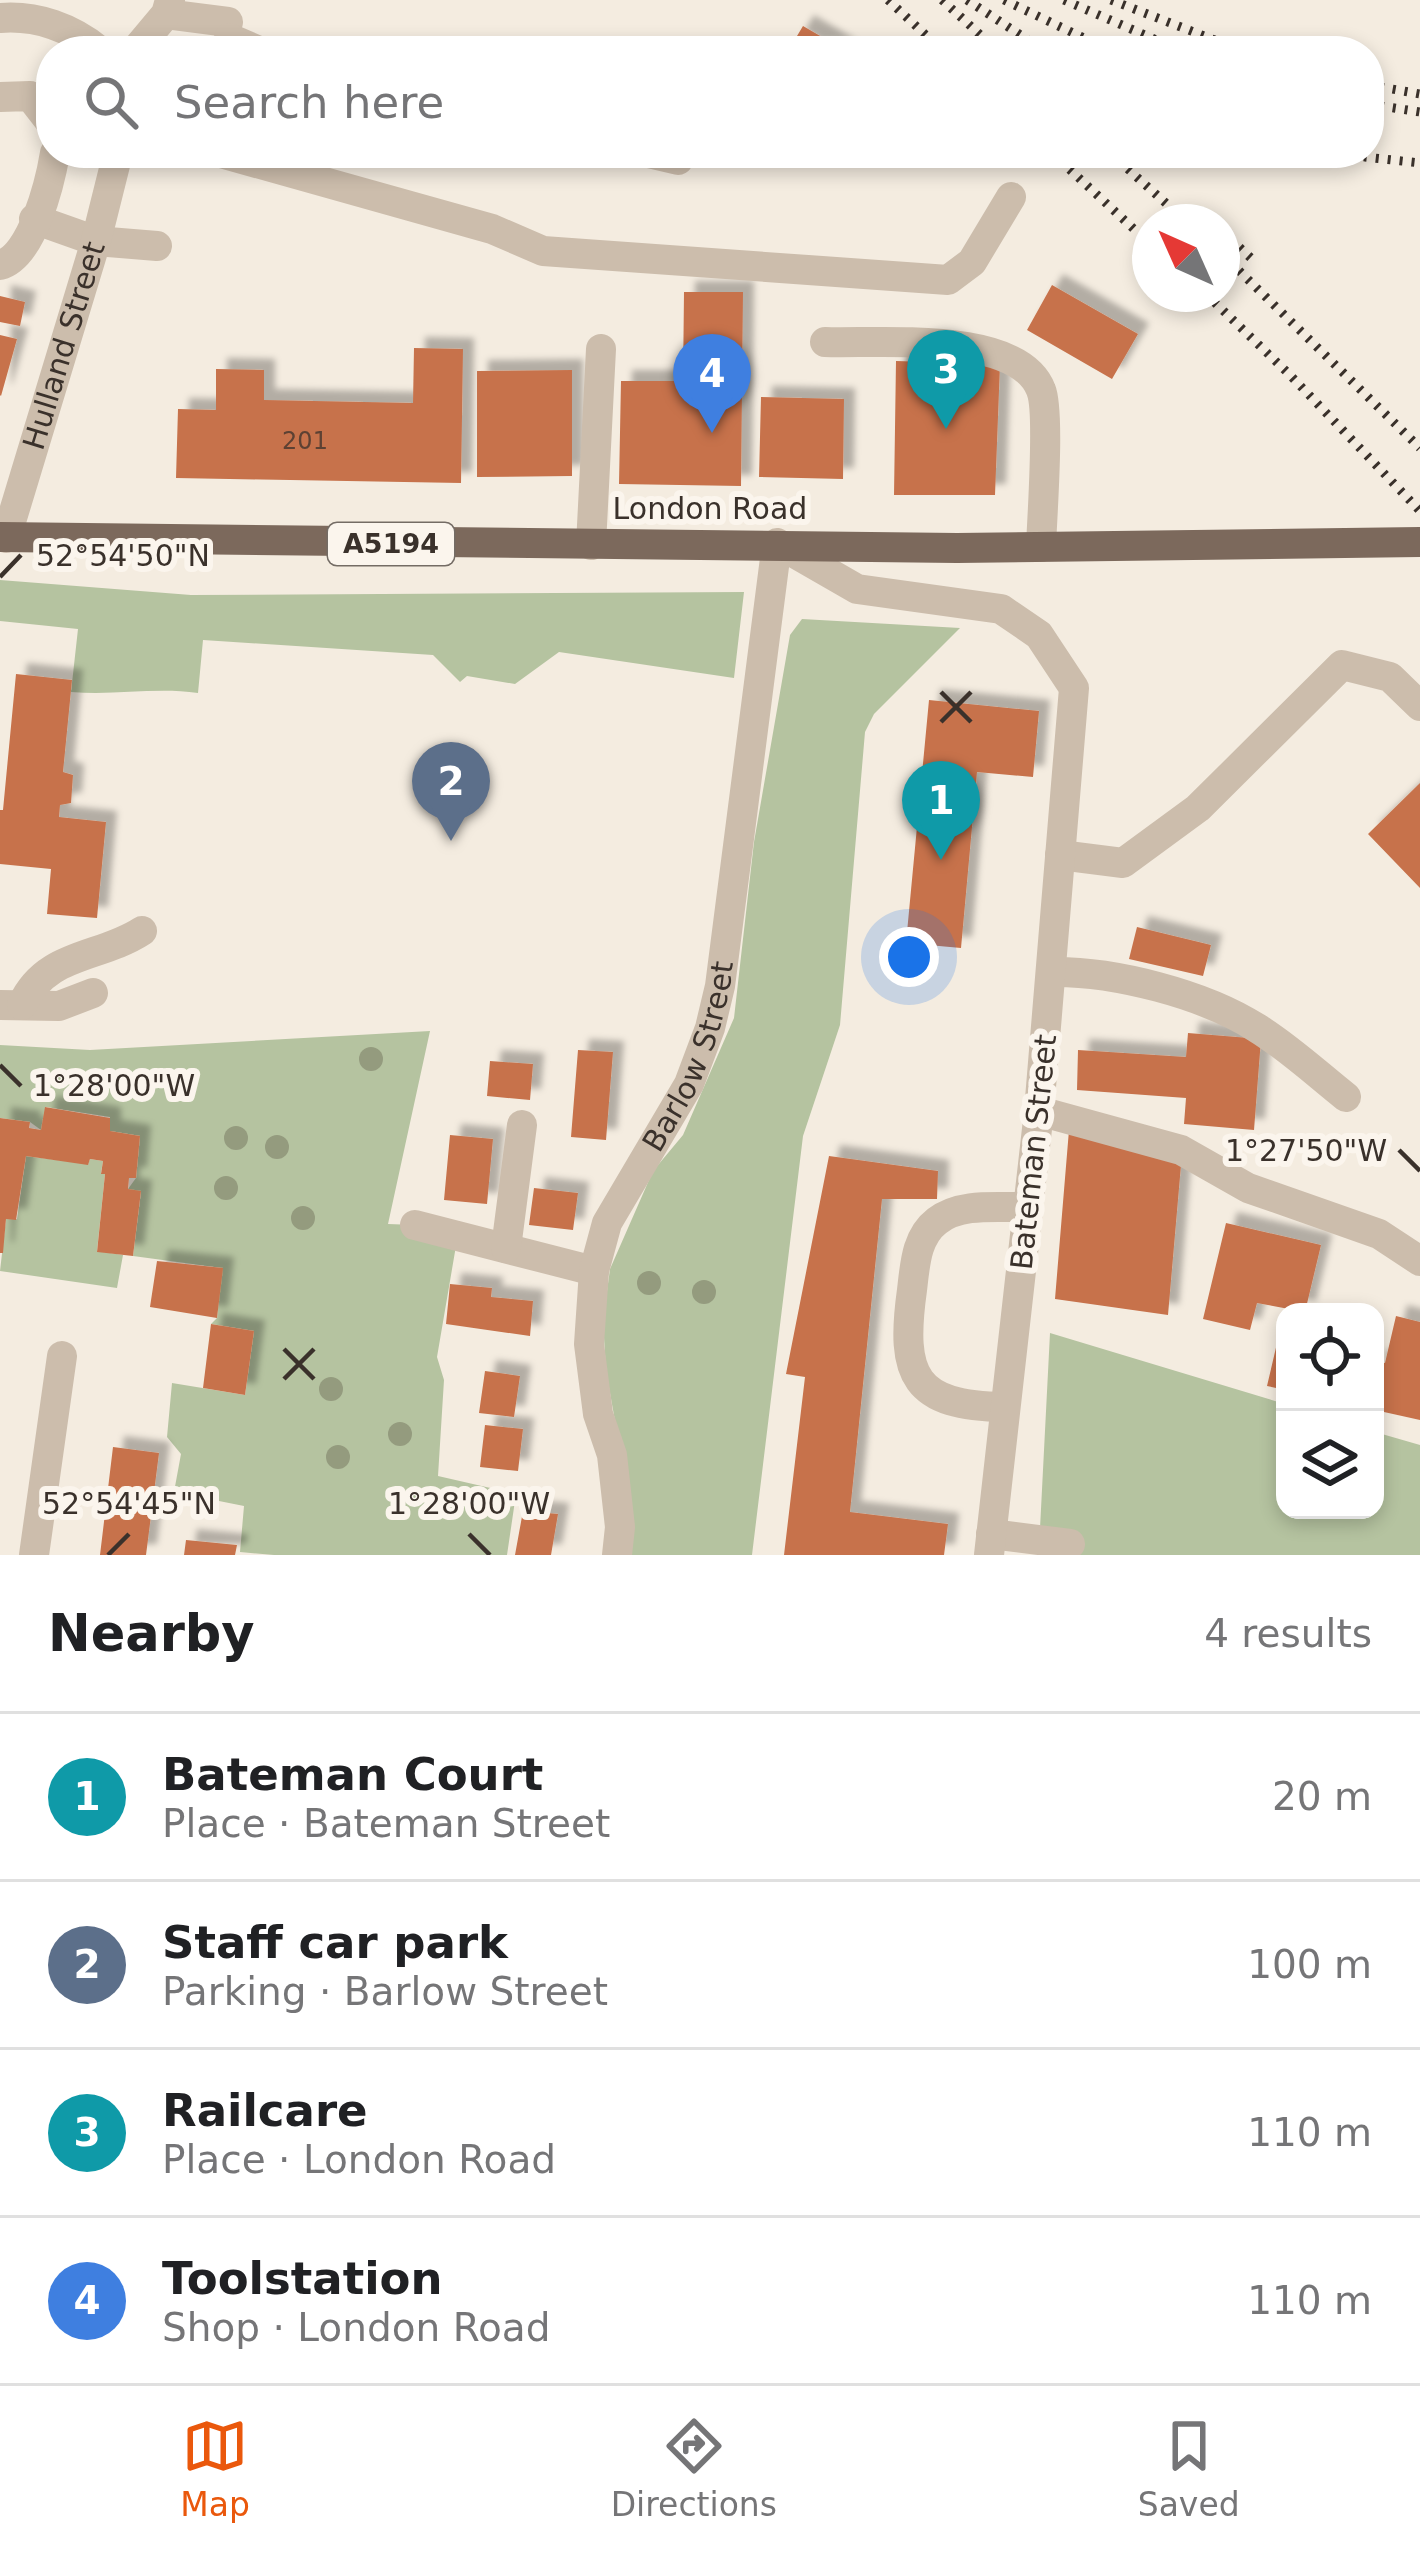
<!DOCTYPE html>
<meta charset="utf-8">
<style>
body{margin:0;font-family:"DejaVu Sans",sans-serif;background:#f6f6f6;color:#202124}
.controls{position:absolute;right:36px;bottom:36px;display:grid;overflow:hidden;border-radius:24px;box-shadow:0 6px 18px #0003}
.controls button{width:108px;height:108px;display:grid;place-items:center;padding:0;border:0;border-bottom:3px solid #e0e0e0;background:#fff;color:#202124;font:60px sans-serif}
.compass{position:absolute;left:1132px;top:204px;width:108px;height:108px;border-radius:50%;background:#fff;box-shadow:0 6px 18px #0003;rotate:315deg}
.you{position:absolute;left:909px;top:957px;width:42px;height:42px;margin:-30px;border:9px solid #fff;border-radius:50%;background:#1a73e8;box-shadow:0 0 0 18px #1a73e833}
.badge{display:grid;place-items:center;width:78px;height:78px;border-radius:50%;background:#ea580c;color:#fff;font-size:39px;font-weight:700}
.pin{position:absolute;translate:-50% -99px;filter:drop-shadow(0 3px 6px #0008)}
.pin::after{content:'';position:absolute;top:63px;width:42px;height:36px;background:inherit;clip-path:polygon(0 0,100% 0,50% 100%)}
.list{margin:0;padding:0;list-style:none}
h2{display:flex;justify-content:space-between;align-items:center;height:156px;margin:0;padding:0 48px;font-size:51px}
h2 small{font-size:39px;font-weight:400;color:#757577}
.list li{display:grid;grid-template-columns:78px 1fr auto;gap:36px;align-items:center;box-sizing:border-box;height:168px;padding:0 48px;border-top:3px solid #e0e0e0}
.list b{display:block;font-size:45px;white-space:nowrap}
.list p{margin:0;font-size:39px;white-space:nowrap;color:#757577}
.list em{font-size:39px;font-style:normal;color:#757577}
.icon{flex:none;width:66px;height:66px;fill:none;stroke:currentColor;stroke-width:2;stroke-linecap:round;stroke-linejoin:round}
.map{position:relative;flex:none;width:1420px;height:1555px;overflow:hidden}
.search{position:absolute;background:#fff;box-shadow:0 6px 18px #0003;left:36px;right:36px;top:36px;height:132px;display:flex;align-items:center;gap:30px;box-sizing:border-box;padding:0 42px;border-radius:48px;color:#757577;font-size:45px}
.sheet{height:828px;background:#fff}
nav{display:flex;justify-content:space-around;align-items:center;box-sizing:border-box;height:168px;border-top:3px solid #e0e0e0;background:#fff;font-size:33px;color:#757577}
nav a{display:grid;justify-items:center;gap:6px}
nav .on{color:#ea580c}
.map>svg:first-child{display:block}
</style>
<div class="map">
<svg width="1420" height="1555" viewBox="0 0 1420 1555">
<defs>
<filter id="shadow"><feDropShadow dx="11" dy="-11" stdDeviation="3" flood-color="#0004"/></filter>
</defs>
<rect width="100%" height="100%" fill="#f4ece0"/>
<!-- green -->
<path fill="#b5c3a0" d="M0,580L191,595L744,592L734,678L559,652L515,684L467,676L460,682L433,655L203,640L198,693C154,687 114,696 71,692L78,629L0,621Z
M802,619L960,628L874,714L865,732L840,1025L803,1136L752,1555H630V1504L606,1371L603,1321L610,1269L653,1171L683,1135L734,1018L754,842L790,635Z
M430,1031L388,1224L415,1225L457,1240L437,1357L444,1380L438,1476L516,1494L507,1555H274L240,1552L244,1506L174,1492L181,1454L167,1437L172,1383L245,1395L254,1331L211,1324L217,1318L222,1268L133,1256L141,1192L128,1189L136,1178L140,1136L110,1131V1117L46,1107L41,1130L30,1122L0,1118V1045L90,1050Z
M26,1156L88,1164L90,1159L103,1161L101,1173L105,1174L97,1251L123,1255L117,1288L0,1271L6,1219H17Z
M1050,1333L1285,1404V1510H1375V1432L1420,1445V1555H1064L1039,1548Z"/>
<!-- building -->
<path fill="#c7724b" filter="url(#shadow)" d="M803,26L846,51H811L794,41Z
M1052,285L1138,334L1112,379L1027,330Z
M684,292H743L741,486L619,484L621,381H683Z
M0,296L25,302L20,326L0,322Z
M0,335L17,339L1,396L0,395Z
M414,348L463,349L461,483L176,478L178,409L216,410V369L264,370V400L413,403Z
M896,361L1000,364L995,495H894Z
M572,370V476L477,477V371Z
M761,397L844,399L843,479L759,477Z
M16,674L72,680L63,772L73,775L71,803L60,805L59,817L106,822L97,918L47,914L51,869L0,864V810H3Z
M929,700L1039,711L1033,777L977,772L961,948L906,943Z
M1420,783V888L1368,834Z
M1137,927L1211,945L1203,976L1129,959Z
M1188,1033L1261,1039L1254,1130L1184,1124L1186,1098L1077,1090L1078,1050L1186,1057Z
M578,1050L613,1052L606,1140L571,1137Z
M490,1061L533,1064L530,1100L487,1096Z
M45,1107L110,1118V1131L140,1136L136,1178H129L128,1189L141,1191L133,1256L97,1252L105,1174H101L103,1161L90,1159L88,1165L26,1156L16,1220L6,1219L3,1253H0V1118L30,1122L29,1128L41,1130Z
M1069,1130L1181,1165L1168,1315L1055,1299Z
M450,1135L493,1139L487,1204L444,1200Z
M829,1156L938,1171L937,1199H882L850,1512L948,1524L944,1555H784L805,1377L786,1374Z
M534,1188L578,1193L573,1230L529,1225Z
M1226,1223L1321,1245L1305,1312L1257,1303L1250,1330L1203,1319Z
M157,1261L223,1268L217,1318L150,1307Z
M450,1284L492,1288L491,1297L533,1301L530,1336L446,1324Z
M1396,1316L1420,1322V1420L1375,1410V1360L1385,1363Z
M211,1324L254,1331L245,1395L203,1388Z
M1278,1339L1285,1340V1390L1267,1386Z
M485,1371L520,1376L514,1417L479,1413Z
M485,1425L523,1429L518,1471L480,1467Z
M113,1447L159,1453L146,1555H100Z
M523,1511L558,1514L551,1555H515Z
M186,1540L237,1545L235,1555H184Z"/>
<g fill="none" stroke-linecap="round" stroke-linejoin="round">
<!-- minor -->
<g stroke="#ccbdac" stroke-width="30">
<path d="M166,14L228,22"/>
<path d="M0,18C37,15 72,28 100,51"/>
<path d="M229,38L259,51"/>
<path d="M135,51L166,14L170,0"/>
<path d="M0,97L30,96L51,123"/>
<path d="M221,153L492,229L543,251L948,280L972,262L1011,197"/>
<path d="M648,153L678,160"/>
<path d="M34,219L96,241L157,246"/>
<path d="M0,265C32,257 50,183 55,153"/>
<path d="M825,342C879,344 1018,330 1041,390C1050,412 1042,517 1041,547"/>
<path id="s1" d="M6,538L96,241L118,153"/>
<path d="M591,545L601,349"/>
<path d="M1060,855L1123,863L1198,808L1342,665L1390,677L1420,706"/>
<path d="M1051,972C1114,971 1204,994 1257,1028C1288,1047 1317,1074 1346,1097"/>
<path d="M0,1005L59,1006L93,993"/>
<path d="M22,1005C46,952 99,959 142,931"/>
<path d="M1039,1111L1181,1150L1248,1188L1379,1234L1420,1261"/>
<path d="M415,1225L594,1271"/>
<path d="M506,1248L522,1125"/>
<path d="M1005,1407C914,1406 900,1376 912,1290C915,1265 916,1237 937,1221C961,1202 999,1208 1028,1207"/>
<path d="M991,1534L1070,1544"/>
<path d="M34,1555L62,1356"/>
<path id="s2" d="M617,1555L620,1527L612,1455L598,1414L589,1344L594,1271L607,1223L689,1084L710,1028L720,986L777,543L857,589L1001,609L1039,635L1074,688L1039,1111L989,1555"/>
</g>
<!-- major -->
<path stroke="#7c695c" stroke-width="30" d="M0,537L957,548L1420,542"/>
<!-- rail -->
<path stroke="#3a312b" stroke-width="9" stroke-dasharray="3 9" stroke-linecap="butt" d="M888,0L943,51
M942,0L998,51
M967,0L1045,51
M1004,0L1111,51
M1064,0L1182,51
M1111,0L1243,51
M1369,85L1420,94
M1369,104L1420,112
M1052,153L1150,244
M1110,153L1187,222
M1328,153L1420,163
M1222,231L1253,260
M1222,254L1420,448
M1206,294L1289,374L1420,511"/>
</g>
<!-- trees -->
<g fill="#949b7e">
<circle cx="371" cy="1059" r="12"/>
<circle cx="236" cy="1138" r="12"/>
<circle cx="277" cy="1147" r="12"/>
<circle cx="226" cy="1188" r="12"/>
<circle cx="303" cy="1218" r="12"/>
<circle cx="649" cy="1283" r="12"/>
<circle cx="704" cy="1292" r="12"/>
<circle cx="331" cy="1389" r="12"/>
<circle cx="400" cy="1434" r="12"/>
<circle cx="338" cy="1457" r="12"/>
</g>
<!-- ticks -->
<path fill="none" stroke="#3a312b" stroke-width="4.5" d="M0,577L21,555M941,692L971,722M941,722L971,692M0,1065L21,1086M1399,1150L1420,1171M284,1349L314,1379M284,1379L314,1349M469,1534L490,1555M108,1555L129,1534"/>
<g text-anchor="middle" stroke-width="12" stroke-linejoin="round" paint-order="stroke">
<!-- number labels -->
<g font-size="24" fill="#5d4133">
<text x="305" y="449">201</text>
</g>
<!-- shield labels -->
<rect fill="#fbf5ed" stroke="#746c65" stroke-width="3" x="328" y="523" width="126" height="42" rx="9"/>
<g font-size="27" font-weight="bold" fill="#3a312b">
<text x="391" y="553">A5194</text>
</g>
<!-- street labels -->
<g font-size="30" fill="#3a312b" stroke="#fbf5ed">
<text dy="10" stroke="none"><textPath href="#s1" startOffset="201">Hulland Street</textPath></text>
<text x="710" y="519">London Road</text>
<text dy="10" stroke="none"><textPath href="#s2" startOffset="525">Barlow Street</textPath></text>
<text transform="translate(1034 1152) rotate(-84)" y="10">Bateman Street</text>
</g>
</g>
<g font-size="30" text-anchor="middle" fill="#3a312b" stroke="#fbf5ed" stroke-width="12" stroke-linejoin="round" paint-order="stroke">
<text x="123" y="566">52°54'50"N</text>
<text x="114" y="1096">1°28'00"W</text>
<text x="1306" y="1161">1°27'50"W</text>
<text x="129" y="1514">52°54'45"N</text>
<text x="469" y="1514">1°28'00"W</text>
</g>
</svg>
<div class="controls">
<button><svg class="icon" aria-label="locate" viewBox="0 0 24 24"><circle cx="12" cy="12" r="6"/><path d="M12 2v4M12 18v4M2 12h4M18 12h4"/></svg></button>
<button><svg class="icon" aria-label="layers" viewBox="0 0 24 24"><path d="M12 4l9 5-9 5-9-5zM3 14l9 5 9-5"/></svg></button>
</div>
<svg class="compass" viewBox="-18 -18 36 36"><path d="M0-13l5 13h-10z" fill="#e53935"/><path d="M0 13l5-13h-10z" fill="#757577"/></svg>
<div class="you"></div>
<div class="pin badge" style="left:941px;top:860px;background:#0f9aa8">1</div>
<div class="pin badge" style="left:451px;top:841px;background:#5c6f8a">2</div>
<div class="pin badge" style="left:946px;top:429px;background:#0f9aa8">3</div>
<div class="pin badge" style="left:712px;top:433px;background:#3f7fe0">4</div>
<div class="search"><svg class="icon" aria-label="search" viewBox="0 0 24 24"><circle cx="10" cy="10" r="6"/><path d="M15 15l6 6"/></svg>Search here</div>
</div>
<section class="sheet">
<h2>Nearby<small>4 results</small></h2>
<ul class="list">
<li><span class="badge" style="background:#0f9aa8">1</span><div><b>Bateman Court</b><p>Place · Bateman Street</p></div><em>20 m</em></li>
<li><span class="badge" style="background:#5c6f8a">2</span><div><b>Staff car park</b><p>Parking · Barlow Street</p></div><em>100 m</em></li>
<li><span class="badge" style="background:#0f9aa8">3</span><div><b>Railcare</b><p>Place · London Road</p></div><em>110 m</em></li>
<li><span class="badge" style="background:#3f7fe0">4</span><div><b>Toolstation</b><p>Shop · London Road</p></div><em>110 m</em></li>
</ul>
</section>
<nav>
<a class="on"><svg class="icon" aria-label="map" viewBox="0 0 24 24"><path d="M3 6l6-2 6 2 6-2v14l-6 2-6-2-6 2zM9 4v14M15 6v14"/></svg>Map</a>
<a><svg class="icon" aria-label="directions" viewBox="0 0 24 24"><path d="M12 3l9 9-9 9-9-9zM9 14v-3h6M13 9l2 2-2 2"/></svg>Directions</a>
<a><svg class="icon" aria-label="saved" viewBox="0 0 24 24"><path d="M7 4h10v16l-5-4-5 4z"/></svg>Saved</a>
</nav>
